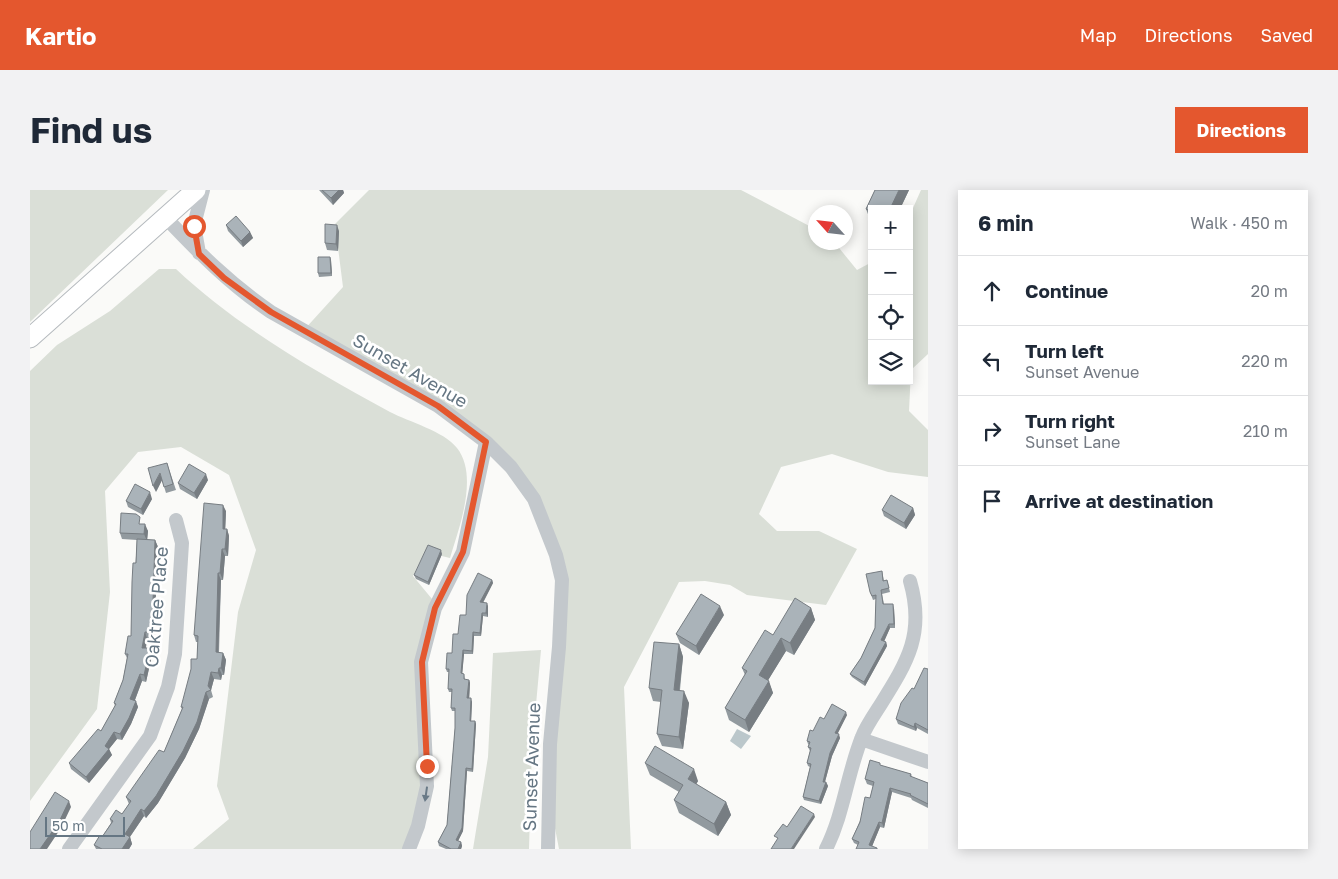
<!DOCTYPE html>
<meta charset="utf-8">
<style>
body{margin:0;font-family:"Golos Text",sans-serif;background:#f2f2f3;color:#1f2937}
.controls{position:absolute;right:15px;top:15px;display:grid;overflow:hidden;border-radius:0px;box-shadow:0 2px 12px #0003}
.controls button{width:45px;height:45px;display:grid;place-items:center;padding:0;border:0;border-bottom:1px solid #e0e1e3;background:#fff;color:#1f2937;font:25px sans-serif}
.compass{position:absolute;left:778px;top:15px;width:45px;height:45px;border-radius:50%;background:#fff;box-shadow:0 2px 12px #0003;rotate:297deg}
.scale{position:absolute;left:15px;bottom:12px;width:80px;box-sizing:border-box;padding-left:5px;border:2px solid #657683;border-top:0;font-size:14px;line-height:18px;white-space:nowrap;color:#657683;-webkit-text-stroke:4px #fff;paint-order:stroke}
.stop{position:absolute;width:15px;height:15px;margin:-11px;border:4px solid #e4572e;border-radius:50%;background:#fff}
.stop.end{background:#e4572e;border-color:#fff;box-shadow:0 1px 5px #0008}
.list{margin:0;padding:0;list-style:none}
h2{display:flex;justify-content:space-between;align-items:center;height:65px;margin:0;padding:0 20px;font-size:21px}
h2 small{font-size:16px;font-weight:400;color:#747a83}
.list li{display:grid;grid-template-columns:32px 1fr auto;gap:15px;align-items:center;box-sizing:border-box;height:70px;padding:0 20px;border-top:1px solid #e0e1e3}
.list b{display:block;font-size:19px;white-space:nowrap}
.list p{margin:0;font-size:16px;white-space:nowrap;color:#747a83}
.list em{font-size:16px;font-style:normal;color:#747a83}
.icon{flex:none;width:28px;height:28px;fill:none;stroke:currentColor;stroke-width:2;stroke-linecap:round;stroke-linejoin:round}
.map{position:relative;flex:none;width:898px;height:659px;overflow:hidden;border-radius:0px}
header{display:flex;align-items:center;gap:30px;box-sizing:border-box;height:70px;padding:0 25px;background:#e4572e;color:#fff}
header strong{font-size:24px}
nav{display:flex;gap:28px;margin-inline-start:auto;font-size:18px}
.intro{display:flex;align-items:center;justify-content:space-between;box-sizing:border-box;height:120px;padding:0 30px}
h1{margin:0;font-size:35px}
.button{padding:12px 22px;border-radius:0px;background:#e4572e;color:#fff;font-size:18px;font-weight:700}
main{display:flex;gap:30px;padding:0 30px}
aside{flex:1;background:#fff;border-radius:0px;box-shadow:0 2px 12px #0003}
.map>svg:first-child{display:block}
</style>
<header>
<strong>Kartio</strong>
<nav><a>Map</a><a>Directions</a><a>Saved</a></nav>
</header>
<div class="intro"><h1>Find us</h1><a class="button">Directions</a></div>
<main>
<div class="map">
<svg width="898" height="659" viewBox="0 0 898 659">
<rect width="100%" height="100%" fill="#fafaf8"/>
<!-- green -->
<path fill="#dadfd7" d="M0,0H138L0,132Z
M339,0H711L785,39L786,52L805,53L827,80L842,72V191H879V27L891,0H898V164L881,180L879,221L898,240V287L858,282L802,264L751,277L729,324L747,341H789L827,359L796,415L717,405L700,395L675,391L649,392L594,497L601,659H529L519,607L532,390L516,337L456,252L273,141L313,97L305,34Z
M129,79H146C209,138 285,181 360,222C379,232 414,241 427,258C449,286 429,338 420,368L395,362L383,386L402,409L391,472L397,576L379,659H163L199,629L187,596L208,422L226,360L199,285L151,257L108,262L75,301L80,402L67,519L0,611V181L27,155L80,121Z
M511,460L502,558L499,659H443L458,567L463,463Z"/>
<!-- water -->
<path fill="#bbc7cb" d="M707,539L721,546L711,559L700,551Z"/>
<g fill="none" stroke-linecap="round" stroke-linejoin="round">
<!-- major casing -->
<g stroke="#b5babe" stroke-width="21">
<path id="major" d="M0,148L166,0"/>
</g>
<!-- minor -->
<path stroke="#c3c8cc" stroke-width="14" d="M136,28C169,63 201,95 241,122L408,216L456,252L481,277L504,309L526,365L532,390L529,457L520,554L518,659
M169,63L164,35L173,0
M831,549L898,572
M39,659L120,546L138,497L145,464L152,353L146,330
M379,659L388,636L397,596L391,472L405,418L433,362L456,252
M796,659C814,623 817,584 832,547C836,536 844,525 851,514C878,471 895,443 880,391"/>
<!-- major -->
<use href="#major" stroke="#fff" stroke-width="19"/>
</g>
<!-- wall -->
<path fill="#929a9f" d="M289,0H313L314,3L303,15Z
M845,0H879L870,19H842V32H841L836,19Z
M196,35L220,42L223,48L213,57L198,41Z
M309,41L308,61L297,60L295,53Z
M300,67L301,70L302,86L289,87L288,83Z
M137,273L146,300L136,303L132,290L126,302Z
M178,290L167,309L150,299L148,293Z
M122,309L113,325L98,317L96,311Z
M883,318L885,325L876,339L854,326L852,320Z
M196,321L195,339H197L199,346L198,366H195L193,390H191L189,463H193L196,470L194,485H192L191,490L184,489L181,500L183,507L179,509L169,539L155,568L128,613L116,628L114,626L100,647L102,654L99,659H66L64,655L72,647L81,633L80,629L92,624L99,614L96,607L134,562L152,519L151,517L167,469L168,452H166L164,445Z
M112,334L118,341L117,350H125L128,357L124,448H117L116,458H120L122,465L116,492L112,491L105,510L108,517L101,534L92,550L87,549L79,559L82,565L59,593L41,579L39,573L71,541L85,516L84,513L93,490L97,468L95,464L101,446L107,350L92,349L90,343Z
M412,364L399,395L386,389L384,385Z
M852,381L854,391L857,390L860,402L852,404L854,414L864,418L865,438H860L854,451L856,452L857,456L835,496L822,487L820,484L831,468L845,438L846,409L843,410L840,402Z
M462,390L463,393L453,413L458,416V427L453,426L451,446H444L443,464H434L432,484H434L435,490H439L440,493L439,508L442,512L441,531H445L446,534L443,582L437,581L433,641L428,651L431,652L432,656L431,659H416L409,656L408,652L417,635L425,538V521H422L421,518L422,502H419L418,499L419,482H417L416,479L436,425Z
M781,418L785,430L764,465L756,461L738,490L743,503L719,542L699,530L695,518L715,485L712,478L743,445Z
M694,425L669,465L650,453L646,444Z
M649,454L653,467L650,500L659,513L653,559L632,556L627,544L631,512L623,511L619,498Z
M898,479V544L887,538L886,541L868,534L866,529L884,499Z
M817,525L807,544L810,548L802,566L795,592H796L798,596L791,614L774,610L773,607L780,577L778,576L777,573L780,561L778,557L779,555L778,554L777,551L783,541L794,529Z
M615,573L668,591L666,594L696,612L701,625L688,646L649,623L644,610L649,602L620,585Z
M851,576L881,584L882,587L898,593V618L882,610L881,608L862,602L854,638L850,637L842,656L828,655L824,653L822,649L840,608L843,596L837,594L835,589Z"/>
<!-- shaded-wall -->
<path fill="#777d82" d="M309,0H313L314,3L303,15L301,8Z
M869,0H879L870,19H860Z
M307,35L309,41L308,61L306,54Z
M220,42L223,48L213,57L211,51Z
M300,67L301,70L302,86L301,83Z
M130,283L132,290L126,302L123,296Z
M176,284L178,290L167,309L164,303Z
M120,302L122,309L113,325L111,319Z
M193,315L196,321L195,346L193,339Z
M883,318L885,325L876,339L874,333Z
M115,334L118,341L117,351L114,344Z
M197,339L199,346L198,366L195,359Z
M125,350L128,357L124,448L122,442Z
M192,359L195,366L193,390L190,383Z
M411,360L412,364L399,395L398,392Z
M188,383L191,390L188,469L186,462Z
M462,390L463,393L451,416L450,412Z
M457,413L458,416V427L456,423Z
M863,414L864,418L865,438L864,434Z
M690,416L694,425L669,465L666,456Z
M781,418L785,430L764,465L760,453Z
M452,423L453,426L451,446L450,443Z
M859,434L860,438L853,454L851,450Z
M115,442L117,448L115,464L112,458Z
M443,442L444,446L443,464L442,461Z
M751,448L756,461L734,497L729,485Z
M856,452L857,456L835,496L834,492Z
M649,454L653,467L648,512L644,500Z
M120,458L122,465L116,492L114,485Z
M433,460L434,464L432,487L431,483Z
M193,463L196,470L194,485L191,478Z
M189,478L192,485L191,490L188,483Z
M181,482L184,489L181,500L178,496Z
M110,484L112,491L103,515L100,509Z
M439,490L440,493L439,512L437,508Z
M739,491L743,503L719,542L715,530Z
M654,501L659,513L653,559L649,547Z
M176,502L179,509L169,539L155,568L128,613L116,628L114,621Z
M441,508L442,512L441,534L440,531Z
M106,511L108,517L101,534L92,550L90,544Z
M816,522L817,525L806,547L805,543Z
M445,531L446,534L443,582L442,579Z
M885,533L887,538L886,541L884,537Z
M84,542L87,549L79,559L82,565L59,593L56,587L75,556Z
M809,544L810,548L802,566L794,595L793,592L800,563Z
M436,578L437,581L433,641L427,653L426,650Z
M664,579L668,591L662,602L658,589Z
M796,592L798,596L791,614L789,611Z
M860,598L862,602L854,638L852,633Z
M39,611L41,617L31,638L17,659H10Z
M696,612L701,625L688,646L684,634Z
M111,619L114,626L97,651L95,644Z
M784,624L785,627L764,659H761Z
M849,632L850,637L841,659L839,655Z
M100,647L102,654L99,659H92Z
M431,652L432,656L431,659H428Z"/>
<!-- building -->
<path fill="#aab3b9" stroke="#777d82" d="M292,0H309L301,8Z
M845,0H869L860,19H842V22L836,19Z
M206,26L220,42L211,51L196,35Z
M295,34L307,35L306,54L295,53Z
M288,67H300L301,83H288Z
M137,273L143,294L134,297L130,283L123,296L118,278Z
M159,274L176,284L164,303L148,293Z
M105,294L120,302L111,319L96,311Z
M861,305L883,318L874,333L852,320Z
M174,313L193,315V339H197L195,359H192L190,383H188L186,462L193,463L191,478H189L188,483L181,482L178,496L181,500L176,502L167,532L153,561L126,606L114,621L111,619L95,644L100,647L92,659H72L64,655L70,645L72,647L83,631L80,629L86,620L92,624L101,611L96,607L129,560L134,562L153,517H151L161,479V469H167L168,446L164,445Z
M91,323L106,324L110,327L109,334H115L114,344L90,343Z
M107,349L125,350L122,442H115L112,458H120L118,468L114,485L110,484L100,509L106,511L99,528L90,544L84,542L75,556L79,559L56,587L39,573L68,539L71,541L86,514L84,513L93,490L98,464H95L98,446H101L102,392L103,373H106Z
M398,355L411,360L398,392L384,385Z
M852,381L853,391L857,390L859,398L851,400L853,414H863L864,434H859L851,450L856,452L834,492L820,484L831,468L845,438L846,405L842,406L840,402L836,384Z
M448,383L462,390L450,412L457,413L456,423H452L450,443L443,442L442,461L433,460L431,483L434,484V489L439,490L437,508H441L440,531H445L442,579L436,578L432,638L426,650L431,652L428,659H421L408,652L417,635L425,538V518H421L422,499H418L419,479H416L417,463H422L423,444H428L430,425H436L437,405Z
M671,404L690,416L666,456L646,444Z
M765,408L781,418L760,453L751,448L729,485L739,491L715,530L695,518L717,481L712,478L735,440L743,445Z
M624,452L649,454L644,500L654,501L649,547L627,544L632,500L619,498Z
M894,478L898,479V540L885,533L884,537L866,529L871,513L882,498L884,499Z
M802,514L816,522L805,543L809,544L800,563L793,592H796L789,611L773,607L781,574L777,573L781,558L778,557L780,552L777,551L780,540L783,541L790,527L794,529Z
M625,556L664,579L658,589L696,612L684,634L644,610L653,595L615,573Z
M840,570L850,573V575L881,584L880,586L898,593V614L880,605L881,604L860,598L852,633L849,632L839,655L847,658V659H826L829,652L822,649L830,632L835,607L840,608L844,592L835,589Z
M25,602L39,611L29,632L10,659H0V642Z
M771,616L784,624L761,659H741L748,648L744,646L753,634L757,637Z"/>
<!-- one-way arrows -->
<defs><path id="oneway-solid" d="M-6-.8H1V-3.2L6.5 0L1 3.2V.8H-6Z" transform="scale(1.25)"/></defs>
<use fill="#6a7a87" href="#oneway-solid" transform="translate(396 604) rotate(98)"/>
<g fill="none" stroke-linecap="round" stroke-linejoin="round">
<!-- route -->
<path stroke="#e4572e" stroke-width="6" d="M164,36L169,64L194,88L241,122L408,216L456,252L433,362L405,418L392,472L397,576"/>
</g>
<g text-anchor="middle" stroke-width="5" stroke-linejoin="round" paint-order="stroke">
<!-- street labels -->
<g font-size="18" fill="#657683" stroke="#fff">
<text transform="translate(380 181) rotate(30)" y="6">Sunset Avenue</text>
<text transform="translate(127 417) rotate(-85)" y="6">Oaktree Place</text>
<text transform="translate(502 577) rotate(-88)" y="6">Sunset Avenue</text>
</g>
</g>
</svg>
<div class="controls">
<button>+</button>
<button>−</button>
<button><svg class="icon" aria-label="locate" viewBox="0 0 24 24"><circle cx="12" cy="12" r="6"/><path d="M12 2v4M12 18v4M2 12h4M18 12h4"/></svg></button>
<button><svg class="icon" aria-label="layers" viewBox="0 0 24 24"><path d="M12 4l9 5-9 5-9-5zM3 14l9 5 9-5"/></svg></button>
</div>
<svg class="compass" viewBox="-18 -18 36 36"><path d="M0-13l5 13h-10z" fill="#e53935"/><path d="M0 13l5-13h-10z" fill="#747a83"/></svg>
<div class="scale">50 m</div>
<div class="stop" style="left:164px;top:36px"></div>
<div class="stop end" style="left:397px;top:576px"></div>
</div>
<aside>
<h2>6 min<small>Walk · 450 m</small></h2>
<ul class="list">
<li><svg class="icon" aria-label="ahead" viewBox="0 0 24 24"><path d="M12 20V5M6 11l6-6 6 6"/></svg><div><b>Continue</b></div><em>20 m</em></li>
<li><svg class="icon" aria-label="left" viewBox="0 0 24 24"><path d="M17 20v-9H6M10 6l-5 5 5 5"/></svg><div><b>Turn left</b><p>Sunset Avenue</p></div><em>220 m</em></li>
<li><svg class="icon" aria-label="right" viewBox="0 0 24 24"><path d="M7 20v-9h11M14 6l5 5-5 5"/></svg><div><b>Turn right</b><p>Sunset Lane</p></div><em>210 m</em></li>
<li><svg class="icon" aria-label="arrive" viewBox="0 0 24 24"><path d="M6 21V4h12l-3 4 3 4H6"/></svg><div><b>Arrive at destination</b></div></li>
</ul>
</aside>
</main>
